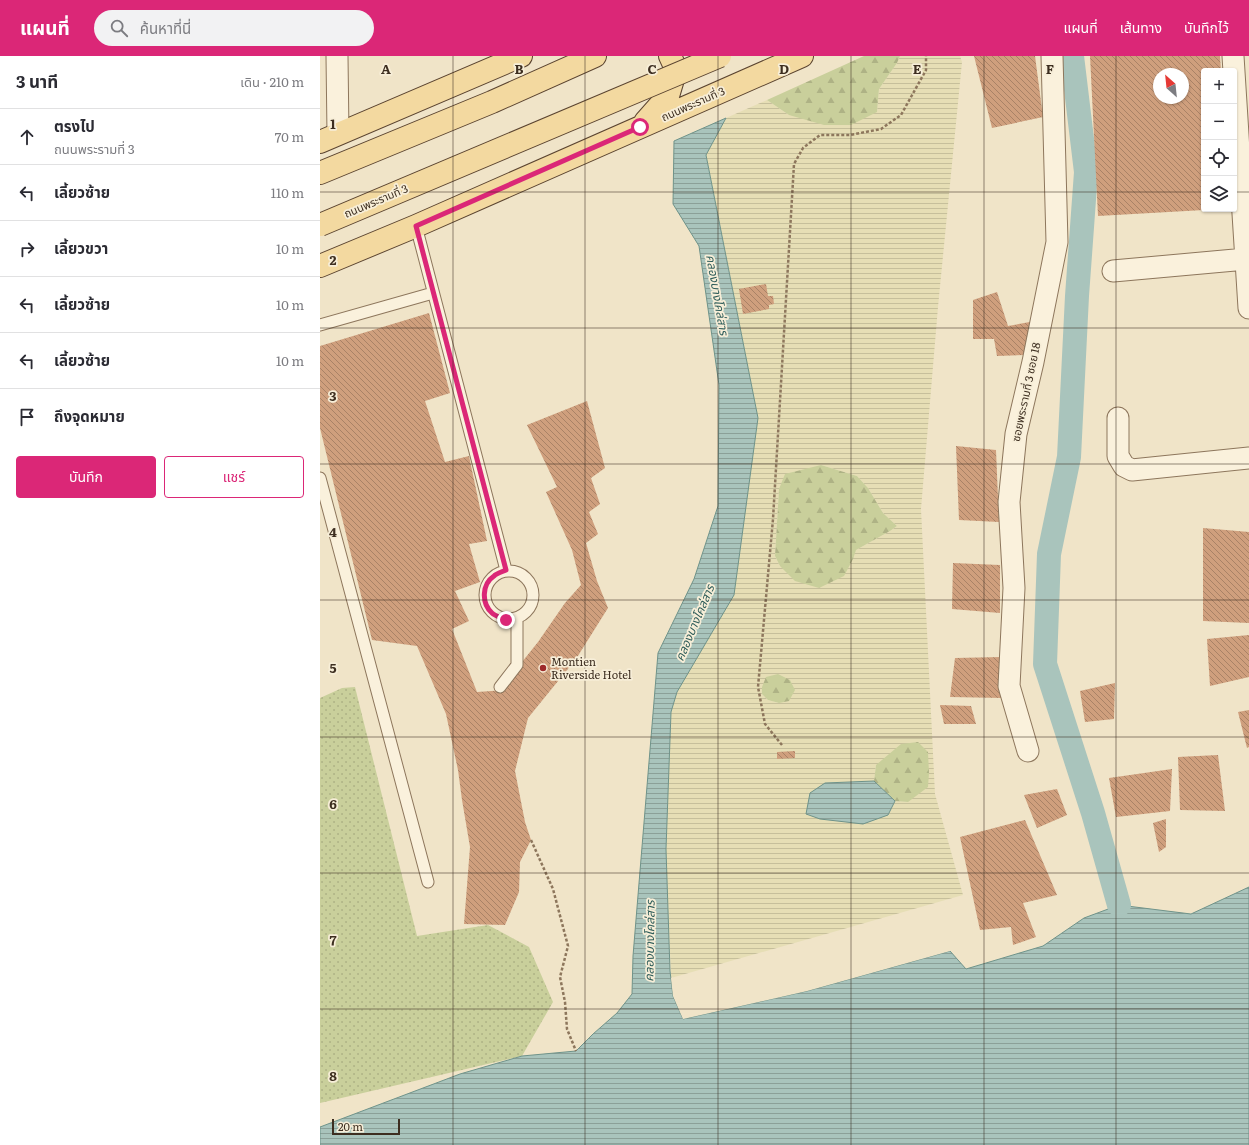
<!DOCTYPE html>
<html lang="th">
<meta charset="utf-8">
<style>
body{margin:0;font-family:Literata,"Noto Sans Thai",serif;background:#f2f2f3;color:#2b2b33}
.controls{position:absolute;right:12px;top:12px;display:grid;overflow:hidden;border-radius:4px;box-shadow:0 1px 3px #0004}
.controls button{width:36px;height:36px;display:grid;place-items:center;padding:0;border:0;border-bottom:1px solid #e1e1e2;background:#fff;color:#2b2b33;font:20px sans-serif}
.compass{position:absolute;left:833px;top:12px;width:36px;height:36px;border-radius:50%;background:#fff;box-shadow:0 1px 3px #0004;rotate:333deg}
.scale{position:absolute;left:12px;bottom:10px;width:68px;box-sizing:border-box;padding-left:4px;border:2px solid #3d2e20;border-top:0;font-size:11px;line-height:14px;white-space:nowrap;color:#3d2e20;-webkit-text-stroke:3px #f7eed8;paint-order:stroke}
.stop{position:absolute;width:12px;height:12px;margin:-9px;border:3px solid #db2777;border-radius:50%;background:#fff}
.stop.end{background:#db2777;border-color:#fff;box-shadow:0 1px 4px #0008}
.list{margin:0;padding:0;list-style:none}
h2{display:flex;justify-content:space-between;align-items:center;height:52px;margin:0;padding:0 16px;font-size:17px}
h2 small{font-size:13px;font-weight:400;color:#7c7c81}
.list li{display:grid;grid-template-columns:26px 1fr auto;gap:12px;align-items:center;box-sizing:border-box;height:56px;padding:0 16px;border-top:1px solid #e1e1e2}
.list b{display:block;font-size:15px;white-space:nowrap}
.list p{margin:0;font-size:13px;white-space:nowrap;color:#7c7c81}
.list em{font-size:13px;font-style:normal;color:#7c7c81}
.actions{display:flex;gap:8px;padding:12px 16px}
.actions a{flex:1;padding:9px 0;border:1px solid #db2777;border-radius:4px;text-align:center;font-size:14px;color:#db2777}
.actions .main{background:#db2777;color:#fff}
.icon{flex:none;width:22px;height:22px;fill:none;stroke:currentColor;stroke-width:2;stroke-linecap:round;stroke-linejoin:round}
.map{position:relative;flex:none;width:929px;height:1089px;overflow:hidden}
header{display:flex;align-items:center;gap:24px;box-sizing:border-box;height:56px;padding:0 20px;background:#db2777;color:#fff}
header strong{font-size:19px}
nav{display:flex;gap:22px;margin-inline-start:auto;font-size:14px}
.search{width:280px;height:36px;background:#f2f2f3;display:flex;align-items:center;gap:10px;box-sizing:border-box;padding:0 14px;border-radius:22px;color:#7c7c81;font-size:15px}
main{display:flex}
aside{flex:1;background:#fff}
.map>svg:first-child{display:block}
</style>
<header>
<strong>แผนที่</strong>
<div class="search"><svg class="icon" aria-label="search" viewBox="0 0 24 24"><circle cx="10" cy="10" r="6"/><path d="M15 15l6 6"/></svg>ค้นหาที่นี่</div>
<nav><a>แผนที่</a><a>เส้นทาง</a><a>บันทึกไว้</a></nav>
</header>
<main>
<aside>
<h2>3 นาที<small>เดิน · 210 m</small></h2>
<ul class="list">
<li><svg class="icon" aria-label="ahead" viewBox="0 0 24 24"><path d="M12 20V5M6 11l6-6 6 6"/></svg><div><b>ตรงไป</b><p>ถนนพระรามที่ 3</p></div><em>70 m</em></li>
<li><svg class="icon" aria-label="left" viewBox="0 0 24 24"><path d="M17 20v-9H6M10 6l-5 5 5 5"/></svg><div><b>เลี้ยวซ้าย</b></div><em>110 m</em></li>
<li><svg class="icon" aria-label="right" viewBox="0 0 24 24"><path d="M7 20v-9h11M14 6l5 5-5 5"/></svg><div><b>เลี้ยวขวา</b></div><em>10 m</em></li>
<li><svg class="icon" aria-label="left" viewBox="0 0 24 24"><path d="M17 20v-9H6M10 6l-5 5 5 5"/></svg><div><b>เลี้ยวซ้าย</b></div><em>10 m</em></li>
<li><svg class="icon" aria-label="left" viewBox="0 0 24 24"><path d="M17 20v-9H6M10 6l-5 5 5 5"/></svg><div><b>เลี้ยวซ้าย</b></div><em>10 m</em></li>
<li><svg class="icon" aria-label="arrive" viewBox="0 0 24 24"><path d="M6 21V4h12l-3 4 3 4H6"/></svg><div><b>ถึงจุดหมาย</b></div></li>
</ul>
<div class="actions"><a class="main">บันทึก</a><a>แชร์</a></div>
</aside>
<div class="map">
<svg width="929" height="1089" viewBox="0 0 929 1089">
<defs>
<pattern id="farmland-rules" width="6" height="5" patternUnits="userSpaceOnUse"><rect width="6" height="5" fill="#e6deb5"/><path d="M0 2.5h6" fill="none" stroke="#c6bf9b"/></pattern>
<pattern id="grass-dots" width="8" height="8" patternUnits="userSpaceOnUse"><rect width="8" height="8" fill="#c9cf9b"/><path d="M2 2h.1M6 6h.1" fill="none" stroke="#aeb285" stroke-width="1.8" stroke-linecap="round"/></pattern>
<pattern id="forest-firs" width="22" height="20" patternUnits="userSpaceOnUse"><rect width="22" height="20" fill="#c9cf9b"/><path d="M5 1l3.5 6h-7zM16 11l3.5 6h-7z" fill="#aeb285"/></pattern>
<pattern id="water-rules" width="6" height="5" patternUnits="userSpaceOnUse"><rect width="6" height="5" fill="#a9c4bc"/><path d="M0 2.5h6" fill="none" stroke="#8ba098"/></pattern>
<pattern id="building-back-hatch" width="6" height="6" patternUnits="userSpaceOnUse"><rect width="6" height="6" fill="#cf9f7d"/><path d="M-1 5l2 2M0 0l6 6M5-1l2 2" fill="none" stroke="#a98266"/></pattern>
</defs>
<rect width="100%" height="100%" fill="#f0e4c8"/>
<!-- farmland -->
<path fill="url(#farmland-rules)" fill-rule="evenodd" d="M580,0H640L642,6L618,251L601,453L615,738L643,839L351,922L346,793L351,656L438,362L386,99L406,62L447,44L469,59L557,56L559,33L577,7ZM501,409L537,420L548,432L563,457L577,470L570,475L536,494L460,510L455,500L459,433ZM442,631L459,647L448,644L442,638ZM556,709L588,746L575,745L568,759L505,727L554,725Z"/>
<!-- grass -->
<path fill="url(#grass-dots)" d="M35,631L97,880L168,869L209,891L233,946L202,1000L0,1047V642L22,632Z"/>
<!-- forest -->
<path fill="url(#forest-firs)" d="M544,0H580L577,7L559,33L557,56L531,69H504L469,59L447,44Z
M501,409L537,420L548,432L563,457L577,470L570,475L536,494L533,503L524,520L499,532L475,525L460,510L455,500L459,433L465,418Z
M458,618L470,624L475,634L469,645L459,647L448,644L442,638V631L446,621Z
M598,686L608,696L609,717L608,731L588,746L575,745L554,725L556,709L581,688Z"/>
<!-- water -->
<path fill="url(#water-rules)" stroke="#6f938a" d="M406,62L386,99L438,362L414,539L357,636L351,656L346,793L350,915L353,940L363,963L487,935L630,895L646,913L723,890L764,862L799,849L871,858L929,831V1089H0V1071L140,1018L202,1000L256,995L273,978L297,957L312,938L313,900L338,597L374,523L398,450L399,329L379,190L353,148L354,85Z
M554,725L575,745L568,759L543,768L500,763L486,758L490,737L505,727Z"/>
<!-- pier -->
<path fill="#f0e4c8" d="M630,893V895L487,935L363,963L353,940L351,922L353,921L355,939L365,961L486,933Z"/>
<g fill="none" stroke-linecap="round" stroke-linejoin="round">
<!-- canal -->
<path stroke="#a9c4bc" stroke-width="24" d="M752,0L766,116L757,240L749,401L729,498L725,608L773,757L799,849"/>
</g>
<!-- building -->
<path fill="url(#building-back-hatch)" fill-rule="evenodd" d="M654,0H715L723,61L672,72Z
M770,0H900L901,15H884V154L778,160ZM839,18H863V42H839Z
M446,228L448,240H453L454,248L449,249V253L423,258L419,233Z
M677,236L688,270L715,265L705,299L677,300L674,283H653V244Z
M109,257L130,337L105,345L125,406L149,400L167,485L149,488L160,526L135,535L149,565L132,573L157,636L186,634L190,621L218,586L245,547L261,529L252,494L226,436L237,431L207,369L267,345L285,412L271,422L280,448L269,456L278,478L266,487L277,525L288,552L256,603L208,662L195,715L205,766L211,784L200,806L199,836L185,869L144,868L150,791L142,744L138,714L126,658L97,590L52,584L0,372V290Z
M636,390L676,394L679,466L639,464Z
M883,472L929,476V567L883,565Z
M633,507L680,509V557L632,553Z
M929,579V621L890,630L887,583Z
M681,601L682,642L630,641L635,602Z
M795,627L794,663L765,666L760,635Z
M620,649L651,650L656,668H624Z
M929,654V691L927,692L918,656Z
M475,695V702L457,703V696Z
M898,699L905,755L860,754L858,701Z
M852,713L850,755L796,761L789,722Z
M737,733L747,759L717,772L704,739Z
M846,763V791L839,796L833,767Z
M705,764L737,839L703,847L716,881L693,889L691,871L660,874L640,781Z"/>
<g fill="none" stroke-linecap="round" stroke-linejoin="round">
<!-- lane casing -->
<g stroke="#8d765c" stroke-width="13">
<path id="lane" d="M96,170L186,514
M0,269L113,237
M0,422L108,826
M165 539a24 24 0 1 1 48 0a24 24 0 1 1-48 0Z
M180,631L197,609V562"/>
</g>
<!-- street casing -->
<g stroke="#8d765c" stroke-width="23">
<path id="street" d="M17,0L18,78
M913,0L929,252
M793,215L926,203
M798,362V400L804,410L812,414L929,402
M708,695L689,630L694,532L689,446L696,378L713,306L737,186L732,0"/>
</g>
<!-- primary casing -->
<g stroke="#5b4430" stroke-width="24">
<path id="primary" d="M325,66L348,40L356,13L350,0
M0,86L201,0
M0,117L172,46L275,0
M0,210L96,170L482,0"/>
</g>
<!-- path -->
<path stroke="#8d765c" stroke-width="2.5" stroke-dasharray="3 2" stroke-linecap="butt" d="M462,689L445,668L438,631L453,463L474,108L483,92L500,79H530L561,73L581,59L606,14V0
M211,784L233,833L248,890L240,921L245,946L247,973L256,995"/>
<!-- lane -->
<use href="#lane" stroke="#faf1dc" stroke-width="11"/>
<!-- street -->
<use href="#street" stroke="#faf1dc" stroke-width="21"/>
<!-- primary -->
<use href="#primary" stroke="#f3d9a0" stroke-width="22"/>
<!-- primary-bridge casing -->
<g stroke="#5b4430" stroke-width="24" stroke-linecap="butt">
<path id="primary-bridge" d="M0,169L400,0"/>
</g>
<!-- primary-bridge -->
<use href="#primary-bridge" stroke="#f3d9a0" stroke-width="22"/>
</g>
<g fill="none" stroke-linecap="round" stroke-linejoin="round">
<!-- route -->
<path stroke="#db2777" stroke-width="5" d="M186,564C182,562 175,560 172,557C161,547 162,528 174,520C177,517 182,516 186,514L96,170L320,71"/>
</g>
<!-- grid -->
<path fill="none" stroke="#3d2e20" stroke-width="1" stroke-opacity="0.55" d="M133,0V1089M265,0V1089M398,0V1089M531,0V1089M664,0V1089M796,0V1089M0,136H884M914,136H929M0,272H929M0,408H929M0,544H929M0,681H929M0,817H929M0,953H929"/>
<!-- markers -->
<circle fill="#9e2a2b" stroke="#f7eed8" stroke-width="1.5" cx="223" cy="612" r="4"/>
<g text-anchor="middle" stroke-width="3.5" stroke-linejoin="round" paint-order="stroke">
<!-- street labels -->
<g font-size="11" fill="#3d2e20" stroke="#f7eed8">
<text transform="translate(373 48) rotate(-24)" y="4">ถนนพระรามที่ 3</text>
<text transform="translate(56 145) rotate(-23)" y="4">ถนนพระรามที่ 3</text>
<text transform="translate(706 336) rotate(-78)" y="4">ซอยพระรามที่ 3 ซอย 18</text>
</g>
<!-- poi labels -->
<g font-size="11" fill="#3d2e20" stroke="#f7eed8" text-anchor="start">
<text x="231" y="610">Montien<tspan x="231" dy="13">Riverside Hotel</tspan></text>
</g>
<!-- water labels -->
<g font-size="12" font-style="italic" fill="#2f5d5a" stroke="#f7eed8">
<text transform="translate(397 239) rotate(80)" y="4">คลองบางโคล่สาร</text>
<text transform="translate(375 567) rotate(-67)" y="4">คลองบางโคล่สาร</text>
<text transform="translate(330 885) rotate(-89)" y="4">คลองบางโคล่สาร</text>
</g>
</g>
<g font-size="13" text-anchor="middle" font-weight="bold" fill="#3d2e20" stroke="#f7eed8" stroke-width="3.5" stroke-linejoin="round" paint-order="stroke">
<text x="66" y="18">A</text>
<text x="199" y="18">B</text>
<text x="332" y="18">C</text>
<text x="464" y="18">D</text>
<text x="597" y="18">E</text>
<text x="730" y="18">F</text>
<text x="13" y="73">1</text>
<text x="13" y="209">2</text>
<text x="13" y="345">3</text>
<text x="13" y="481">4</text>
<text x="13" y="617">5</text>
<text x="13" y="753">6</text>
<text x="13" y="889">7</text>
<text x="13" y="1025">8</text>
</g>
</svg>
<div class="controls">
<button>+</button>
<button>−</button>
<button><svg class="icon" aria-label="locate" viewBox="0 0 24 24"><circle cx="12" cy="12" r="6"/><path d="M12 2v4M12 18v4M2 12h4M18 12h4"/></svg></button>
<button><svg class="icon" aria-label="layers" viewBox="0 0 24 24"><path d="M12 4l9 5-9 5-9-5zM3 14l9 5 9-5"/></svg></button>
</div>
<svg class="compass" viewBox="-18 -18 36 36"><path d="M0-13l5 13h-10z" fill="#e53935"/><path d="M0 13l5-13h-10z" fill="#7c7c81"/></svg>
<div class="scale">20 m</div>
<div class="stop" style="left:320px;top:71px"></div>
<div class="stop end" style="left:186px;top:564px"></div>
</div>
</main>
